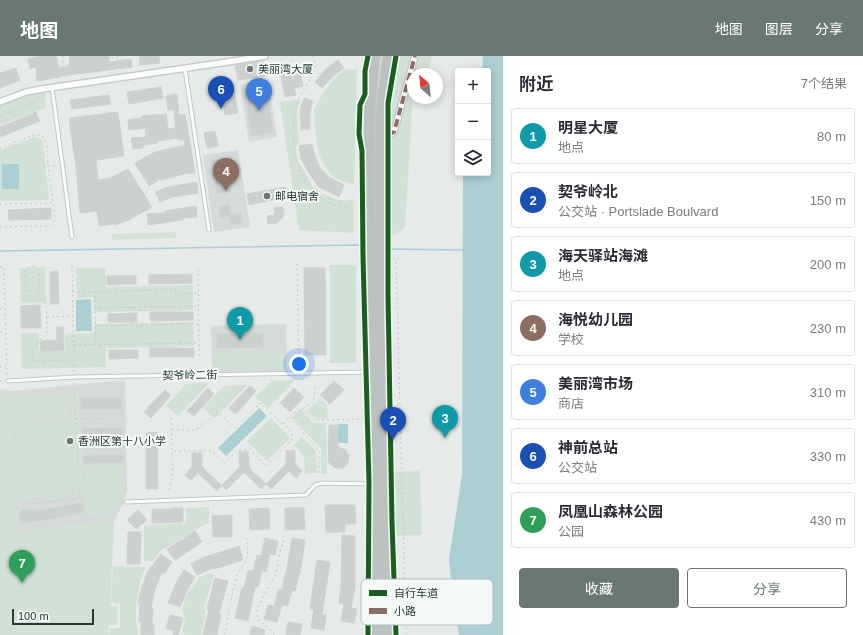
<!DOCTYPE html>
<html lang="zh">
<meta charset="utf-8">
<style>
body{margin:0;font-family:Arial,"Noto Sans SC",sans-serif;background:#f7f7f7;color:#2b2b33}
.controls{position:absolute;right:12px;top:12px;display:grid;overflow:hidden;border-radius:4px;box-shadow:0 2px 10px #0003}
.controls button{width:36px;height:36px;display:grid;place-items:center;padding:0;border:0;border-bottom:1px solid #e1e1e2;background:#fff;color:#2b2b33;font:20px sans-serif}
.compass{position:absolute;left:407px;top:12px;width:36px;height:36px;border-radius:50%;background:#fff;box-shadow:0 2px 10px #0003;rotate:333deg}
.scale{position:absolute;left:12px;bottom:10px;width:82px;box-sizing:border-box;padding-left:4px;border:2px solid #253b34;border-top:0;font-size:11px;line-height:14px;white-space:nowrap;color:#253b34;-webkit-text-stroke:3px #f4f8f6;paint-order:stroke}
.you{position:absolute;left:299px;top:308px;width:14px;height:14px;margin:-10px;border:3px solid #fff;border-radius:50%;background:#1a73e8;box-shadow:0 0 0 6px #1a73e833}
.badge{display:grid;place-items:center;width:26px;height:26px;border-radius:50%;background:#697873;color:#fff;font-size:13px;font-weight:700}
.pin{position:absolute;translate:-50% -33px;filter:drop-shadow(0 1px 2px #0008)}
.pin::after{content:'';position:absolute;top:21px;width:14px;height:12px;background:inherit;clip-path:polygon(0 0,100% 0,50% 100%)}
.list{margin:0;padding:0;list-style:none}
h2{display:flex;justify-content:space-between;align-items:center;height:52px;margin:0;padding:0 16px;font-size:17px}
h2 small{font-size:13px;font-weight:400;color:#7c7c81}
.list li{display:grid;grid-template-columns:26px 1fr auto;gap:12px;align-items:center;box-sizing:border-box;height:56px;margin:0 8px 8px;padding:0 8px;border:1px solid #e1e1e2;border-radius:4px}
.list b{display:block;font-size:15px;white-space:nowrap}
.list p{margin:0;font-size:13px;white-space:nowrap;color:#7c7c81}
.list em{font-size:13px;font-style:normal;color:#7c7c81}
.actions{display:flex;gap:8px;padding:12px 16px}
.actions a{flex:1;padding:9px 0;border:1px solid #697873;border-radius:4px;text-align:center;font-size:14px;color:#697873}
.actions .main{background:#697873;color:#fff}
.icon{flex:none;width:22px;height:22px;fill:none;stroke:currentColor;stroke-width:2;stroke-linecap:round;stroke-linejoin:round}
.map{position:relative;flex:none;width:503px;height:579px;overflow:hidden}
header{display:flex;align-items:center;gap:24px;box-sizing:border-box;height:56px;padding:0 20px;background:#697873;color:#fff}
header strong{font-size:19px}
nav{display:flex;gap:22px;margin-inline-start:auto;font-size:14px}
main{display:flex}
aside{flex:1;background:#fff}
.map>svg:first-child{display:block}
</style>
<header>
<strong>地图</strong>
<nav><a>地图</a><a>图层</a><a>分享</a></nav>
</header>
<main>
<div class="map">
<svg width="503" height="579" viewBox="0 0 503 579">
<rect width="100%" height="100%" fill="#e6eae8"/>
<!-- built -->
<path fill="#d4dbd8" d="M268,24L277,81L249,86L240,29Z
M238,94L250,171L214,176L203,99Z
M286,268L287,315L212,316L211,270Z
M125,324L127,434L122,450L114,465L15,476L12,335Z"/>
<!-- green -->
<path fill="#d1e1d5" d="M396,0H432L427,18H413V37L405,171L388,183L385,57H389L390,31Z
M357,13L354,128C323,124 317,98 315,71C315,65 313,57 315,52C319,43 335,18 345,14C348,13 354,14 357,13Z
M46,36L45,52L0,69V49L28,38Z
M300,43L297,55L299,88L295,89L297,103L313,131L324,138L338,144H353L354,177L299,174L280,46Z
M35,81L40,83L43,86L49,144L0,145V94Z
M176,176V182L112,184V178Z
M330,209H356V307H330Z
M45,211L46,246L21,247L20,212Z
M76,212H105L106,231L193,229V254L94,256L93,241L77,242Z
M193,266L194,290L106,292V311L22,313L21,277H39V295H65V278L94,277V268Z
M284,295V312L217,313V296Z
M295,324L268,352L256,341L272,325Z
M209,327L178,360L166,350L186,328Z
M247,329L215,362L203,352L224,330Z
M0,333L12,335L15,476L114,465L110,550H118L117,569H109L108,579H0Z
M79,337L84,440L75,439L73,372L70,338Z
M33,338L35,442L17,443L15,339Z
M67,338L68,361L43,362L42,339Z
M41,339V367C54,359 62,361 71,372L73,430C67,442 54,448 43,438V441H36L34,340Z
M320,342L327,349L328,362L315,363L307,355Z
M301,353L313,367H326L327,418H321V393L292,361Z
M271,362L290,382L267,405L247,385Z
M302,381L316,395L317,417L305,418L304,400L294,389Z
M120,408L121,440L111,459L87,460L85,410Z
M420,415L422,479L395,480L393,416Z
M209,451V466L160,495L153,505H144V470L186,467V452Z
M113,510L145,511L140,527L136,550V568L138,574V579H109L110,572H120V548L111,547Z
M209,517L214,519L204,551L206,557L201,579H185L182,576L185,563L182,553L188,536L199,522Z"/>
<!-- water -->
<path fill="#abcfd3" d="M483,0H503V579H459L454,554L449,503L462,419L463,117H488V15H482Z
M2,108H19V133H2Z
M91,243L92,275H76V244Z
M259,352L267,360L226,400L218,392Z
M338,368H348V387H338Z"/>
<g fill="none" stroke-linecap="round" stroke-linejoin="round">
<!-- stream -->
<path stroke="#abcfd3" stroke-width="1.5" d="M386,193L463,194
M0,195L356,189L366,190"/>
</g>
<!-- building -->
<path fill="#ccd1cf" stroke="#ced3d1" d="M41,0H56L59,12L70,10L69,0H109V6L131,3L132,11L61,20V21L37,25L36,11L30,13L28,3Z
M145,0H159L160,7L140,9L139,1Z
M338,4L344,12L333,20L322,32L315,26L326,13Z
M263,5L265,20L238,24L235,9Z
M304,11L305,19H301L303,30L294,32L296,39L285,41L280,15Z
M16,12L20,24L0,32V17Z
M265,28L273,76L252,80L244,32Z
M161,31L163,42L129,48L127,36Z
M234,33L238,57L225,59L221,35Z
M177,38L179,59L185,58L195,117L183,118L162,124L161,123L149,130L135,107L155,96L185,89L184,84H178V82L157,85L158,87L143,89V92L133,93L131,82L146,81L145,72L129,74L128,64L142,62L141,60L166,58L168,73L176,72L174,54H168L166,40Z
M109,39L111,48L72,53L70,44Z
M304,42L313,45L310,55V73L301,74L300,54Z
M36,56L40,65L0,81V71Z
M118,56L124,100L96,104L98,124L110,122L128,113L152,151L129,164L115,169L114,168L99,170L97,155L80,157L76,111L69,62Z
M215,75L218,90L207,92L204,77Z
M312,88L315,101L321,113L329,121L344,129L339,141L319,131L310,119L301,103L299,90Z
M231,102L236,128L226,130L227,135L217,137L215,125L220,124L218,113L213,114L212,105Z
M197,126L198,137L172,141L160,146L155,136L168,131Z
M285,131L287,141L249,149L247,138Z
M229,149L230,159L241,158L242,167L230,168L229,160L220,162L219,151Z
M196,150L197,161L183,162V164L148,169L147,158L165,157V155Z
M283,151L284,160L277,167L268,168L267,160L275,159L274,152Z
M51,152V163L9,164L8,154Z
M304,212H325L326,299H305Z
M58,215L59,248H50V216Z
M192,218V227L149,228V219Z
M107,220H136V228L107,229Z
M40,249L41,272H21V250Z
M150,256H193V264L150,265Z
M137,257V266H108V258Z
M56,271H63L64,294L41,295L40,285L57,284Z
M263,277V291L217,292V278Z
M150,292H194V301H150Z
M109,294H138V302L109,303Z
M334,325L344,334L330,348L320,339Z
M250,330L256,335L236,358L229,352Z
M208,332L214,338L194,360L187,355Z
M294,332L304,341L290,356L280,347Z
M165,334L171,339L151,362L144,356Z
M121,341V353H81V342Z
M329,369H337L338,391L346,394L349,400L348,407L343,412H336L330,408L328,405Z
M108,372H122V380L83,381V373Z
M157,376L158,433H146V377Z
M295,394V408L302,415L296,422L289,415L271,433L266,428L286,408V395Z
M248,395L249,409L251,414L266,428L261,433L244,416L226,434L222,429L240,411L239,396Z
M192,397H202V410L205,414L222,430L217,435L198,417L191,424L185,419L192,411Z
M123,399V406L84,407L83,400Z
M83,447L84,456L21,468L19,458L23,453L36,455Z
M325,449H355L356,468H345V476H326Z
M170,452H183V466L152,467V453H170Z
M269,452L270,473L250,474L249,453Z
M285,452H304L305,473L285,474Z
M138,454L147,464L136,473L127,464Z
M232,459V481H213L212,460Z
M195,475L202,486L175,504L167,493Z
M128,476H141L140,508H127Z
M342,479L355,480V531L351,552L357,553L354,567L341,565L344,548L339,547L341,530Z
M265,482L278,485L275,499L270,498L266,516L262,515L258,531H255L248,565L235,562L242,531L244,532L248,514L253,515L257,499L261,500Z
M292,482L305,484L300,518H299L295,535L292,534L288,550L282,549L277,566L264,563L268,549L274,550L279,533L282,534L285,518H286Z
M239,490L243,504L214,513L213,512L197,519L191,508L202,502Z
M161,498L172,506L164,518L162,516L155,533L151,552H153L152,569H154V579H141V566H139L140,548L138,547L141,534L148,515Z
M317,504L330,506L322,559H326L324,574L311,572L314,553H310Z
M184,514L195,521L185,538H186L180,551L168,547L176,527Z
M215,522L228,525L219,558L221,559L217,579H203L209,553H207Z
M170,559L183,562L178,579H173L174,575L166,572Z
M288,566L302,568L300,579H286Z
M252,570L265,574L264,579H250Z"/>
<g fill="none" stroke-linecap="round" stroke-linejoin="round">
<!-- lane casing -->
<g stroke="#c3c7c5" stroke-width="5">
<path id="lane" d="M185,13L209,174
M52,31L72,181
M8,325L74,321L371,316
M126,446L306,439L315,429L322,427L373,428"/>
</g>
<!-- street casing -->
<g stroke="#c3c7c5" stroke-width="8">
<path id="street" d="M0,46L26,36L42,33L221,7L265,0
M388,79L394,76L415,0"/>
</g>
<!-- highway casing -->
<g stroke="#c2c9c7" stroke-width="12">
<path id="highway" d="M375,0L370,48L369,101L376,458L377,579
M387,579L380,101L382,49L388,0"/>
</g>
<!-- path -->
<path stroke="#c2c9c6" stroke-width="1" stroke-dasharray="2 3" stroke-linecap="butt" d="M63,0V9
M313,0C314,4 316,9 315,12C315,19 302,34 299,42C287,75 293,130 328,146C334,149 342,151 349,152
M37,14L122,0
M0,60L36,46
M0,92L31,80L40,79C49,84 47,100 48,110L58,109
M0,148L53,147L48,110
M0,171L48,170C58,166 55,156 53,147
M390,200H393L396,205L406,579
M297,208L299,313
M72,209L74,316
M33,210L35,211C41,216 41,235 35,240H28L26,237L25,215L29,211Z
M0,211H4L7,320
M198,213L199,301
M73,236H95V252
M95,236L175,233V238L198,237
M37,239L46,248L47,279C37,284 27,294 35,305H39L73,304
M0,253H5
M47,261L72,260
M96,270L199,268
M0,276H5
M96,288L95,252L199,250
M74,289L199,287
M0,311H6
M0,325H3
M302,352L314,364L365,363
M290,361L319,395V417
M171,362L172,395H211L224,407L238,394L250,393L266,410L291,385C295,378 289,373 284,369C289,356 303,353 314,346L315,329
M76,363H105
M172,374H194L199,372L218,356L235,372L260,347L284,369
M77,390H105
M169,434L173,418L172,396
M23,449L79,442L74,325
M225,579L229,553L236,521L247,503L248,490L246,482
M274,579L270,573L259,564L257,558L258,550L275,519L284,480"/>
<!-- lane -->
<use href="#lane" stroke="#fbfcfc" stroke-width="3"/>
<!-- street -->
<use href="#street" stroke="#fbfcfc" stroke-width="5.5"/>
<!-- highway -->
<use href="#highway" stroke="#bcc2c0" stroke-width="10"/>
<!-- quiet -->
<path stroke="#8d6e63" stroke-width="4" stroke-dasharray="8 4" stroke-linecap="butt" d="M388,79L394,76L415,0"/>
<!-- cycleway casing -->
<g stroke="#f4f8f6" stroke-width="8">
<path id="cycleway" d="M368,0L365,15V38L360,49L359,78L362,95L363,200L369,427L368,579
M396,0L388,47V240L392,466L396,579"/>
</g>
<!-- cycleway -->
<use href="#cycleway" stroke="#1b5e20" stroke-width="5"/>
</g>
<!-- markers -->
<g fill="#697873" stroke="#f4f8f6" stroke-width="1.5">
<circle cx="250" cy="13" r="4"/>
<circle cx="267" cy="140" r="4"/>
<circle cx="70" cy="385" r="4"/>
</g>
<g text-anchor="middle" stroke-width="4" stroke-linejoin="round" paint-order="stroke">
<!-- poi labels -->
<g font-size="11" fill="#253b34" stroke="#f4f8f6" text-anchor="start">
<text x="258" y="17">美丽湾大厦</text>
<text x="275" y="144">邮电宿舍</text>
<text x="78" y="389">香洲区第十八小学</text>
</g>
<!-- street labels -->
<g font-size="11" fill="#253b34" stroke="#f4f8f6">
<text transform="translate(190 319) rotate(-1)" y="4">契爷岭二街</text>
</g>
</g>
<!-- legend -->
<rect x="361" y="523" width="132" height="46" rx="6" fill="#f4f8f6" stroke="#b6bfbc" stroke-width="1"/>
<rect x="369" y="534" width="18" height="6" fill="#1b5e20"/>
<rect x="369" y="552" width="18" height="6" fill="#8d6e63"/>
<g font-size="11" fill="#253b34">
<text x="394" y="541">自行车道</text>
<text x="394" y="559">小路</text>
</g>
</svg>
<div class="controls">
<button>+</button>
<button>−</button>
<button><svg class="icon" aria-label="layers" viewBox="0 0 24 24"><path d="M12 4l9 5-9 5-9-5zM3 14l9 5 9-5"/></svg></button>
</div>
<svg class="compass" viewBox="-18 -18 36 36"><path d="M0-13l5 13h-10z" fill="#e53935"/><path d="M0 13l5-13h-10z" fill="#7c7c81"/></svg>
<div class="scale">100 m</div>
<div class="you"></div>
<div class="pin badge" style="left:240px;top:284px;background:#0f9aa8">1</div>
<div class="pin badge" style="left:393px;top:384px;background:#1a4fb4">2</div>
<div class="pin badge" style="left:445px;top:382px;background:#0f9aa8">3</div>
<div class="pin badge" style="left:226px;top:135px;background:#8d6e63">4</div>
<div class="pin badge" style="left:259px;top:55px;background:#3f7fe0">5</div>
<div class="pin badge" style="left:221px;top:53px;background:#1a4fb4">6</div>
<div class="pin badge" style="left:22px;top:527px;background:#2e9e5b">7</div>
</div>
<aside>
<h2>附近<small>7个结果</small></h2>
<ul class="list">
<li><span class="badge" style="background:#0f9aa8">1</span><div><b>明星大厦</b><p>地点</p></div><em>80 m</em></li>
<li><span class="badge" style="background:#1a4fb4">2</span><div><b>契爷岭北</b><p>公交站 · Portslade Boulvard</p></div><em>150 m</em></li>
<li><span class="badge" style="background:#0f9aa8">3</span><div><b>海天驿站海滩</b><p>地点</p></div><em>200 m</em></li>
<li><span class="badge" style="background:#8d6e63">4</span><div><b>海悦幼儿园</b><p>学校</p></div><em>230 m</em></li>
<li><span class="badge" style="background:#3f7fe0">5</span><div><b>美丽湾市场</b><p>商店</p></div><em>310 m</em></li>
<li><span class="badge" style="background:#1a4fb4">6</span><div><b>神前总站</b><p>公交站</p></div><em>330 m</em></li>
<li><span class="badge" style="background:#2e9e5b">7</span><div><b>凤凰山森林公园</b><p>公园</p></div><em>430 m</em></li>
</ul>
<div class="actions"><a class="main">收藏</a><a>分享</a></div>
</aside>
</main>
